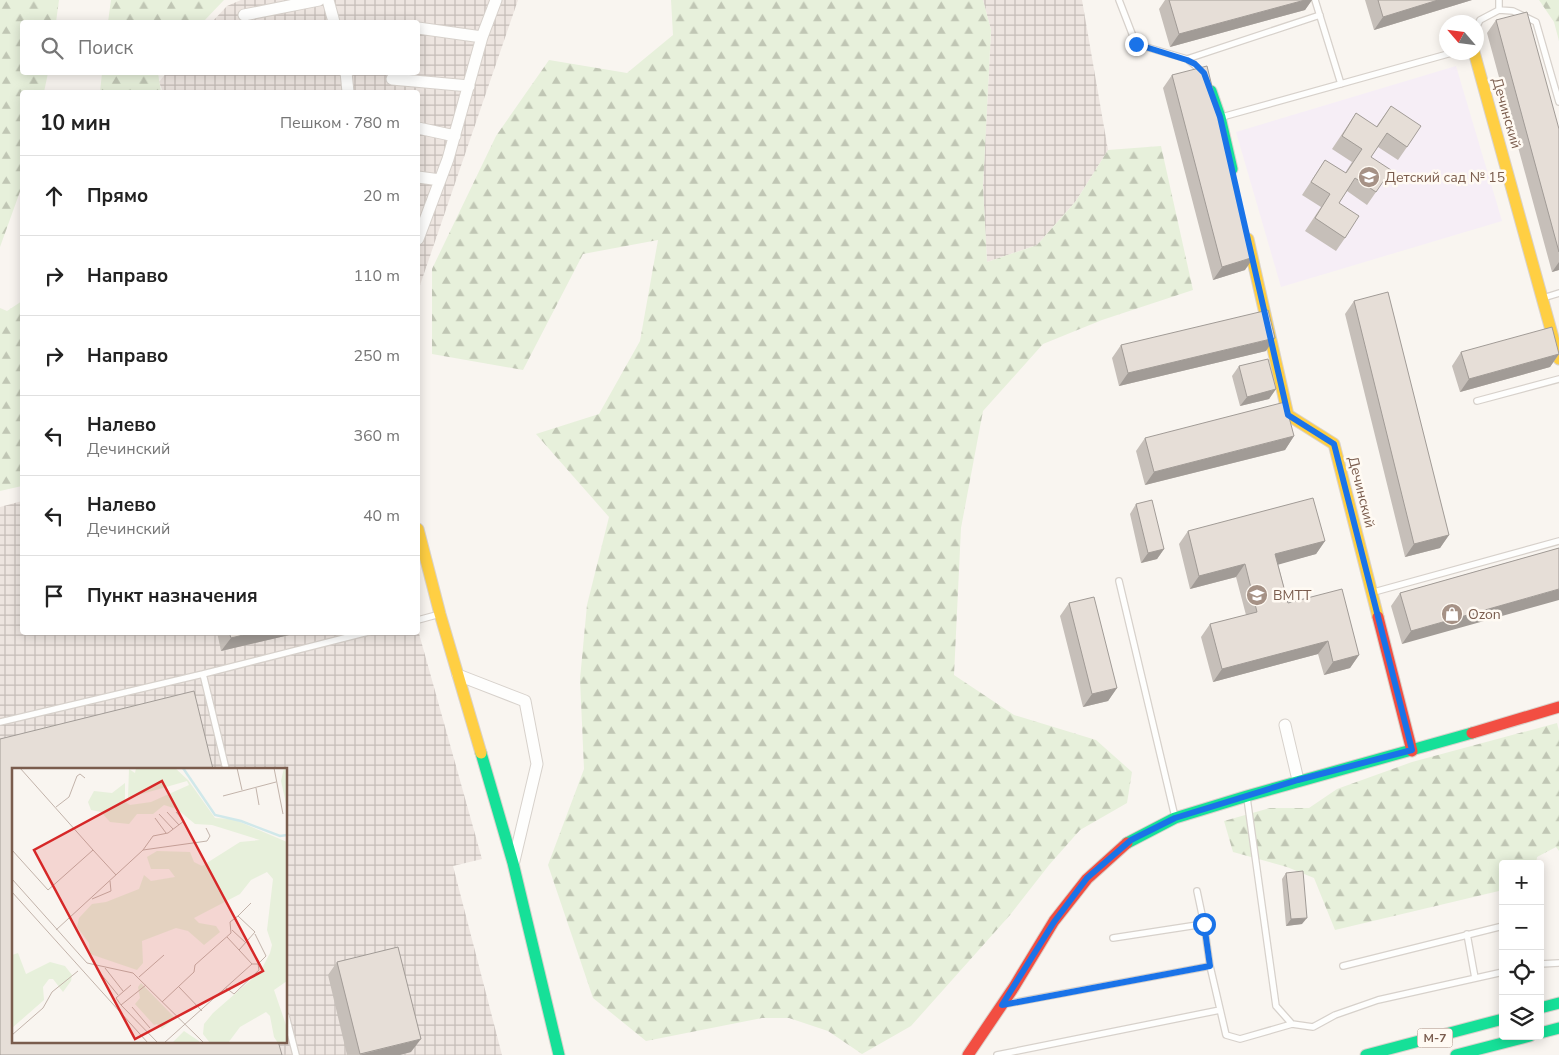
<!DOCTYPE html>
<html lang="ru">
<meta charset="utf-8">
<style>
body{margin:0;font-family:"Nunito Sans",sans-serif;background:#f6f6f6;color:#222}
.controls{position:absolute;right:15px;bottom:15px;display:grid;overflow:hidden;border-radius:5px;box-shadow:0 2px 12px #0003}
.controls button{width:45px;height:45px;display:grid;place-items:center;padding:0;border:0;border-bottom:1px solid #e0e0e0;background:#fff;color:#222;font:25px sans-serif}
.compass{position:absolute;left:1439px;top:15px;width:45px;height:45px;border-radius:50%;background:#fff;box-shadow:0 2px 12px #0003;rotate:298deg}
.stop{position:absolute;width:15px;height:15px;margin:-11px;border:4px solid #1a73e8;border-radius:50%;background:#fff}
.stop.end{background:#1a73e8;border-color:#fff;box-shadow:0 1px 5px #0008}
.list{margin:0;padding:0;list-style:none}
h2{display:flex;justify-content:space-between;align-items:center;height:65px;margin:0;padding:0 20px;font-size:21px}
h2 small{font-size:16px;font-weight:400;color:#767676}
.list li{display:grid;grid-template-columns:32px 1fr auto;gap:15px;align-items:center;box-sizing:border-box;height:80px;padding:0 20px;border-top:1px solid #e0e0e0}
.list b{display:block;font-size:19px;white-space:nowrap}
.list p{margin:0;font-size:16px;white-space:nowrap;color:#767676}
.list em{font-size:16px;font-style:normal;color:#767676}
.icon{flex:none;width:28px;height:28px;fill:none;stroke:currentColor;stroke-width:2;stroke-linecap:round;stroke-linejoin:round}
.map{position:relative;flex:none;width:1559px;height:1055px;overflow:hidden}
.search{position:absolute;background:#fff;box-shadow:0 2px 12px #0003;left:20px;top:20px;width:400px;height:55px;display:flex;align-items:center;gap:12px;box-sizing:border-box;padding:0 18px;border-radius:5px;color:#767676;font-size:19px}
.panel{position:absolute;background:#fff;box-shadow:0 2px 12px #0003;left:20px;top:90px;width:400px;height:545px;border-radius:5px}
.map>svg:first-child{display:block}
</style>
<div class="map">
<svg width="1559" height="1055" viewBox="0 0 1559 1055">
<defs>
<pattern id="industrial-grid" width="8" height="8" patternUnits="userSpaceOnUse" patternTransform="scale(1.25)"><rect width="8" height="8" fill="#ede5e0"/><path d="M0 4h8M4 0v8" fill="none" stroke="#c5bdb8"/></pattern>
<pattern id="forest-firs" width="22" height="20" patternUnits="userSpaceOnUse" patternTransform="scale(1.25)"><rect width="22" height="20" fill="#e7f0db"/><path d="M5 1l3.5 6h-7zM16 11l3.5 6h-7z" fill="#c0c6b4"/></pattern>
</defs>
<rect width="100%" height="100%" fill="#f9f5f0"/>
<!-- industrial -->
<path fill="url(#industrial-grid)" d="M241,0H518L418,291V92H163L159,82L167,72H418V22H212L227,6Z
M983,0H1082L1108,150L1076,201L1037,245L987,262L983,186L991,30Z
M22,501V632H418V630L482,859L453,866L502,1055H400L411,1052L347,1055H269L266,1041H286V769H200L0,749V507Z"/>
<!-- education -->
<path fill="#f6eef6" d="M1456,66L1502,221L1281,287L1236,132Z"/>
<!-- forest -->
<path fill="url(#forest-firs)" d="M0,0H59L56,22H22V72L48,73L44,92H22V186L0,247Z
M111,0H224L203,22H108Z
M671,0H983L991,30L983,186L987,262L1037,245L1076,201L1108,150L1161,146L1193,290L1102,320L1043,344L983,411L961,528L954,675L1014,715L1096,740L1132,772L1127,803L1080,830L1049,865L1010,915L911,1026L862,1054L828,1031L789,1018H762L646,1041L593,998L548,865L584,769L580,679L587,605L609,517L536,434L599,414L640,341L658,240L583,254L523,370L432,354V269L496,136L549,60L627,73L673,35Z
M1539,0H1559V41L1554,22Z
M102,73H158L161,92H100Z
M22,301V486L0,491V308L7,311Z
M1557,723L1559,731V851L1556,847L1537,857L1536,864H1503V890L1335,930L1314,878L1287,867L1233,852L1224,821L1270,808H1309L1337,789L1412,762Z"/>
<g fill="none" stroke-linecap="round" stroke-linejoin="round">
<!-- lane casing -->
<g stroke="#d7d1cb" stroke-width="8">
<path id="lane" d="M1119,0L1136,44L1187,59L1204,73
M1315,0L1341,84
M1499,10V0
M1476,28L1480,20L1499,10L1513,11L1536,22L1559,102
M1187,59L1320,15
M1222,117L1455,52
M1543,298L1559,293
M1477,401L1559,379
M1119,581L1175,817
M1374,592L1559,541
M418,620L440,614
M0,722L203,674
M226,769L203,674L368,632
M1247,798L1276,1006L1292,1024L1313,1027L1335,1015L1378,1000L1503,972
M1197,891L1204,924L1210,966L1226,1035L1240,1039L1292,1024
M1467,934L1475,978
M1113,938L1204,924
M1540,964L1559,963
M1343,966L1503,926
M1006,1004L1210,966
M286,1016L296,1055
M997,1055L1220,1010"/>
</g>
<!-- street casing -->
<g stroke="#d7d1cb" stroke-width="13">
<path id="street" d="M328,0L334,22
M244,15L319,0
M418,28L482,37
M346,72L348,92
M392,79L469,86
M418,128L455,136
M418,177L440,180
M418,239L448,159L482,37L496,0
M458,675L525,701L537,764L514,861
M1285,725L1298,780"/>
</g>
<!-- fast casing -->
<g stroke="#d9d2cb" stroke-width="13">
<path id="fast" d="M1211,91L1220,117L1232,169
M481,753L513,863L559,1055
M1127,843L1175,818L1247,796L1472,733
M1540,1008L1559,1003
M1540,1033L1559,1028
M1366,1055L1503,1019
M1456,1055L1530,1036"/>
</g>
<!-- slow casing -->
<g stroke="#d9d2cb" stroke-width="13">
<path id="slow" d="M1474,52L1559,359
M1248,239L1288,415L1334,444L1378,617
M418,529L440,614L481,753"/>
</g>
<!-- jam casing -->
<g stroke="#d9d2cb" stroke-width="13">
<path id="jam" d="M1378,617L1412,751
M1472,733L1559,707
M968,1055L1014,987L1054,921L1087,879L1127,843"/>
</g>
<!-- lane -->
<use href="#lane" stroke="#fefefd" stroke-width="5.5"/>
<!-- street -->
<use href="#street" stroke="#fefefd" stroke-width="11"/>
<!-- fast -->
<use href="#fast" stroke="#16e098" stroke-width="11"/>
<!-- slow -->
<use href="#slow" stroke="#ffcf43" stroke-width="11"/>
<!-- jam -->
<use href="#jam" stroke="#f24e42" stroke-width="11"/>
</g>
<!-- wall -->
<path fill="#c6bfb9" d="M1165,0H1312L1305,10L1170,47L1159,9Z
M1365,0H1472L1374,30Z
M1496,20L1559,129V270L1552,272L1487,33Z
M1172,75L1245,270L1213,280L1163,88Z
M1391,106L1407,147L1398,160L1378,147L1371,157L1376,192L1367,205L1347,191L1339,203L1345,238L1336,251L1305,231L1321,207L1302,195L1325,160L1345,173L1352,162L1332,149L1356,113L1376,127Z
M1354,301L1449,535L1440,548L1405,557L1345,314Z
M1121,345L1266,351L1119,386L1112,358Z
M1461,352L1559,354L1550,367L1460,392L1452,366Z
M1239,366L1276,389L1269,399L1240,406L1232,376Z
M1294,436L1285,450L1145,485L1136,451L1145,438Z
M1136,504L1164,549L1157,559L1141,563L1130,514Z
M1188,531L1325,541L1316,554L1278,564L1288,603L1359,655L1350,668L1324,675L1318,654L1213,682L1201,637L1210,624L1246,615L1236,577L1190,589L1179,544Z
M1559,548L1402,644L1391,606L1400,593Z
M1069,603L1117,688L1108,701L1083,707L1060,616Z
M217,632H302L221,651Z
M1286,873L1302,924L1286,926L1282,879Z
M337,962L411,1052L400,1055H347L328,975Z"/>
<!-- shaded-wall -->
<path fill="#a19b96" d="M1305,0H1312L1305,10L1170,47L1179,34Z
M1438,0H1472L1374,30L1383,17Z
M1254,257L1245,270L1213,280L1222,267Z
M1559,262V270L1552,272Z
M1275,338L1266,351L1119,386L1128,373Z
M1559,354L1550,367L1460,392L1469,379Z
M1276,389L1269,399L1240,406L1247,397Z
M1294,436L1285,450L1145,485L1154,472Z
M1449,535L1440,548L1405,557L1414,544Z
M1325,541L1316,554L1266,568L1275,554Z
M1164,549L1157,559L1141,563L1148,553Z
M1245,564L1236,577L1190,589L1199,576Z
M1559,589V600L1402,644L1411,631Z
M255,632H302L221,651L231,638Z
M1328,641L1318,654L1213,682L1222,669Z
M1359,655L1350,668L1324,675L1333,662Z
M1117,688L1108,701L1083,707L1092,694Z
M1307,918L1302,924L1286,926L1291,919Z
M421,1039L411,1052L400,1055H359Z"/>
<!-- building -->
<path fill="#e6ded7" stroke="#a19b96" d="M1169,0H1305L1179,34Z
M1378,0H1438L1383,17Z
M1527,12L1559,129V252L1496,20Z
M1207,66L1254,257L1222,267L1172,75Z
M1391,106L1421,126L1407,147L1387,133L1371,157L1391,170L1376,192L1355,178L1339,203L1359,216L1345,238L1315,218L1330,194L1311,182L1325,160L1346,173L1362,149L1342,136L1356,113L1377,127Z
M1388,292L1449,535L1414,544L1354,301Z
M1268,310L1275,338L1128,373L1121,345Z
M1552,327L1559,354L1469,379L1461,352Z
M1268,359L1276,389L1247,397L1239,366Z
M1285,402L1294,436L1154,472L1145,438Z
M1313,498L1325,541L1275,554L1288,603L1342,589L1359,655L1333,662L1328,641L1222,669L1210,624L1257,612L1245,564L1199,576L1188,531Z
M1152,500L1164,549L1148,553L1136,504Z
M1559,548V589L1411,631L1400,593Z
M1094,597L1117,688L1092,694L1069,603Z
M229,632H255L231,638Z
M194,691L213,769H14V1041H278L282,1055H0V739Z
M1303,871L1307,918L1291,919L1286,873Z
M398,947L421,1039L360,1054L337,962Z"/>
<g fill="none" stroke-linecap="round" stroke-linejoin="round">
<!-- route -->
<path stroke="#1a73e8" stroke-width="6" d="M1136,44L1187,60L1195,64L1204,73L1220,117L1288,415L1334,444L1412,750L1298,780L1175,818L1131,840L1087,878L1054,922L1002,1005L1210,966L1204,924"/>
</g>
<!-- icons -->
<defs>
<g id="school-disc" transform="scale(1.125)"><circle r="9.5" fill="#a69286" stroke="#fffaf3"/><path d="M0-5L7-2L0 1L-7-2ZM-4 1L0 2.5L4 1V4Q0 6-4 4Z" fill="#fff"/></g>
<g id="university-disc" transform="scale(1.125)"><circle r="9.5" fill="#a69286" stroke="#fffaf3"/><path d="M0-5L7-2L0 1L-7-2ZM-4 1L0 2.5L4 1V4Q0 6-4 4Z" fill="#fff"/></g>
<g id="shop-disc" transform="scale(1.125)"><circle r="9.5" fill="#a69286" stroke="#fffaf3"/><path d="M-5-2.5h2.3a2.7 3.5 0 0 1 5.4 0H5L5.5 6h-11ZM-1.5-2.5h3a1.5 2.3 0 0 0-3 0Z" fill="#fff"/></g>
</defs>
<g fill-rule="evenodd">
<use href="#school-disc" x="1369" y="177"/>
<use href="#university-disc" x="1257" y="595"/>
<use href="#shop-disc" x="1452" y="614"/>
</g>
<g text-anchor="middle" stroke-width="5" stroke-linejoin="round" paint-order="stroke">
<!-- shield labels -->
<rect fill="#fffaf3" stroke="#a28b7f" stroke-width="1" x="1417.5" y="1028.5" width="35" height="19" rx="4"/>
<g font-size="12" font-weight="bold" fill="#7a5c4d">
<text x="1435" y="1042">М-7</text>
</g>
<!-- street labels -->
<g font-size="14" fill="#7a5c4d" stroke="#fffaf3">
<text transform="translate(1507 113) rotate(74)" y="5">Дечинский</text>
<text transform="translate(1362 492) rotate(76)" y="5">Дечинский</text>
</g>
<!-- poi labels -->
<g font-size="14" fill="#7a5c4d" stroke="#fffaf3" text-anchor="start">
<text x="1385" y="182">Детский сад № 15</text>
<text x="1273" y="600">ВМТТ</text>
<text x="1468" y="619">Ozon</text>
</g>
</g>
<!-- overview -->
<g transform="translate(12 768)">
<rect width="275" height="275" fill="#f9f5f0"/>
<path d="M124,0H163L176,12L203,50L221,51L275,74V213L262,222L274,257L275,275H266L262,269L258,248L254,244L228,259L216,275H198L191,266L192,256L201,245L248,204L258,185L260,177L255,162L261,111L255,104L239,112L228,126L182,150L187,155L204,158L208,164L192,177L176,163L164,160L130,173L131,195L125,202L78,186L77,175L65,159L67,150L80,136L94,134L127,121L132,107L139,113L163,109L157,101H139L135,89L145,83L178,84L182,94L190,98L228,74L248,72L200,57L183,56L165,41L152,37L141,46H125L117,56L98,54L89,44L79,42L76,34L82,23L100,25L113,15V34L118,37L139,34L177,17L175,13L116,30L117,1L123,5ZM272,0H275V40L269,13ZM6,185L14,206L38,194L53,198L60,207L59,213L51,224L41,211H37L31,219L32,232L0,260V187ZM129,215L163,250L150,261L145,256L142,257L123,236L128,230L126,219ZM172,263L187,273V275H160Z" fill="#e7f0db"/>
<path fill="none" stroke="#d0e8ea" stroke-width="2.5" d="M171,0L203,47L229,53L268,68L275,67"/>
<path fill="none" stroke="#c2b3aa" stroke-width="1" d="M8,0L81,82M225,0L230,22M262,0L271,46M244,20L247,37M211,28L264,14M44,39L57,29L65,8L68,6L73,10M155,44L167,57M147,46L161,61M143,50L154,65M0,82L36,122L81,82L104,107M131,82L195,73L198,68L194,60M0,111L75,195L121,205L192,275M0,124L136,275M80,131L99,123L98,113M226,148L239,135M44,162L131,82L141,68L156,65L172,53L164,44M220,162L234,175M243,166L254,188L246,196M84,200L106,227M93,200L111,223M127,209L152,187M134,217L109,237L146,275M167,219L190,243M214,220L222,226L247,202L246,196H240L215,169M150,234L182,204L183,197L219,165L218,154L226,148L243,164L227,182M109,237L104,230L119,217M120,239L138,260M0,267L31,240L40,224L66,203M152,275L240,196"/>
<path fill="#d62828" fill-opacity="0.15" stroke="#d62828" stroke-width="2.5" d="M150,13L251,203L123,271L22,82Z"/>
<rect width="275" height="275" fill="none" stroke="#7a5c4d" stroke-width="2.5"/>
</g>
</svg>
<div class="controls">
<button>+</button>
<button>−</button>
<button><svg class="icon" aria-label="locate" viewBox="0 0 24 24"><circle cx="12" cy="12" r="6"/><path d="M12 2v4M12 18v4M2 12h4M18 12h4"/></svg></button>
<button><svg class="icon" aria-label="layers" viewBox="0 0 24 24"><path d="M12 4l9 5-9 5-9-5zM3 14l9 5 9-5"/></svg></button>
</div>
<svg class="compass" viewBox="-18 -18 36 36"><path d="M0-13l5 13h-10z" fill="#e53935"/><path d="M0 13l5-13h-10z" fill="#767676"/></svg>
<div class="stop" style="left:1204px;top:924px"></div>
<div class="stop end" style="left:1136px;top:44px"></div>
<div class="search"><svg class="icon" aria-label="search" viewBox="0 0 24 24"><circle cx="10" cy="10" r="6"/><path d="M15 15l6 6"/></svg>Поиск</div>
<section class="panel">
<h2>10 мин<small>Пешком · 780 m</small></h2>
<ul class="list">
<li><svg class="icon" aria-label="ahead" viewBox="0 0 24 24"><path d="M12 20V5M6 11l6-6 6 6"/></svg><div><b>Прямо</b></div><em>20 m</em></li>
<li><svg class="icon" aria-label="right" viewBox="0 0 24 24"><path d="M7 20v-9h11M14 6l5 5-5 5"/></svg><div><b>Направо</b></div><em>110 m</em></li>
<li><svg class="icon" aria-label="right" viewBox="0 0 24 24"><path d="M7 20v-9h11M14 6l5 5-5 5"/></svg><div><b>Направо</b></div><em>250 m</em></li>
<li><svg class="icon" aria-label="left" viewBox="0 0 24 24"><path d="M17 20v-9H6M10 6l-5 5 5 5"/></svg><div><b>Налево</b><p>Дечинский</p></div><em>360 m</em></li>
<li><svg class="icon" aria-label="left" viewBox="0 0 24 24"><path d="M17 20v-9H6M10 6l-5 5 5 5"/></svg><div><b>Налево</b><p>Дечинский</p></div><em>40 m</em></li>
<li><svg class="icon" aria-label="arrive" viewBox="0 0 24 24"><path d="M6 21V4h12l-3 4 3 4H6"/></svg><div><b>Пункт назначения</b></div></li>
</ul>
</section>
</div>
